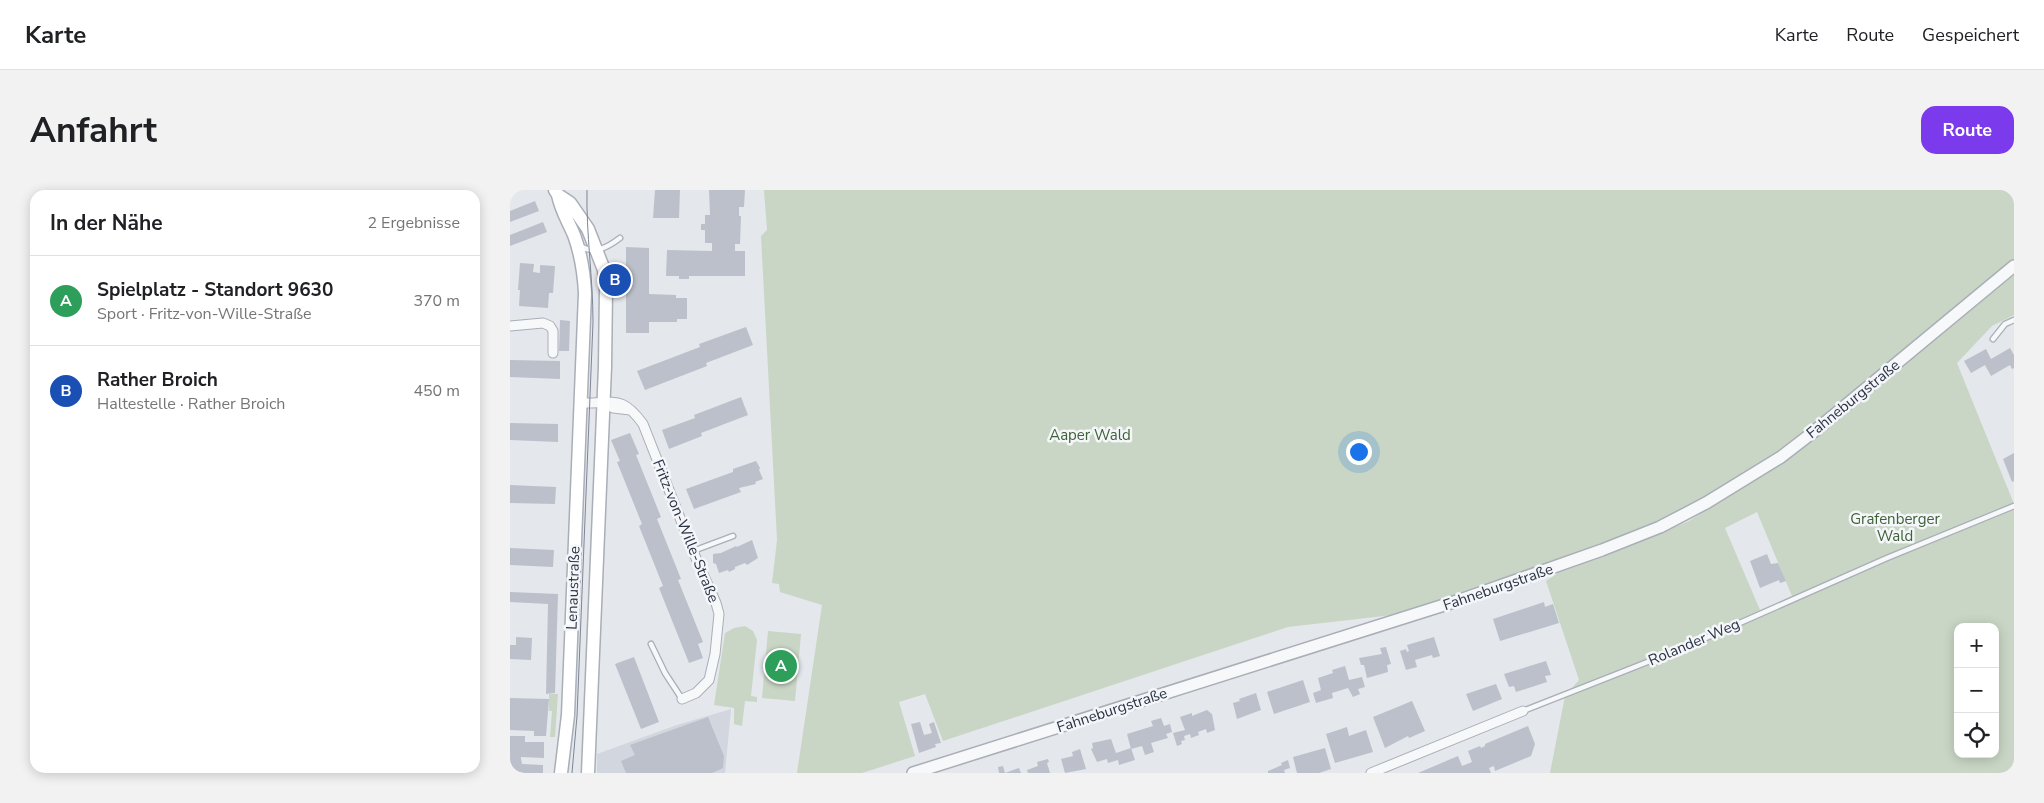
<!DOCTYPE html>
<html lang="de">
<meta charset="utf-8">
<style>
body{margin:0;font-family:"Nunito Sans",sans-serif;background:#f2f2f2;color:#202124}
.controls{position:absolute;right:15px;bottom:15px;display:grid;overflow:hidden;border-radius:10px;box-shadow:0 2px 12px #0003}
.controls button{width:45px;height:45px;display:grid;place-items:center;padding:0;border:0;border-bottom:1px solid #e0e0e0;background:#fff;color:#202124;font:25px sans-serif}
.you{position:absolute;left:848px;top:261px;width:18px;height:18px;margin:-12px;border:4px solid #fff;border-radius:50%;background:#1a73e8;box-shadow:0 0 0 8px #1a73e833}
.badge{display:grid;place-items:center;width:32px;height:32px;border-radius:50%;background:#7c3aed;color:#fff;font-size:16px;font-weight:700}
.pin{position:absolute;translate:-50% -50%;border:2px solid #fff;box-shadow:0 1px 5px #0006}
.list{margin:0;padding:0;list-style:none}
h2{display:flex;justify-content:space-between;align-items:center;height:65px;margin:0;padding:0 20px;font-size:21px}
h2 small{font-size:16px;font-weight:400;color:#757577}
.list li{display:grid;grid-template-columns:32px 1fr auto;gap:15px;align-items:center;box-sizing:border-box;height:90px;padding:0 20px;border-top:1px solid #e0e0e0}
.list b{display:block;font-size:19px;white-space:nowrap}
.list p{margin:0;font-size:16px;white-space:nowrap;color:#757577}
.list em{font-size:16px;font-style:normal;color:#757577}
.icon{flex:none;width:28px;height:28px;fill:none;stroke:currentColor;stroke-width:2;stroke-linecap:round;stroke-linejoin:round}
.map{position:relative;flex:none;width:1504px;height:583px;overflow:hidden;border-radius:15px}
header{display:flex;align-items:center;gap:30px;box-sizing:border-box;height:70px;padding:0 25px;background:#fff;border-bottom:1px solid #e0e0e0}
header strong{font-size:24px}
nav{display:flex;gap:28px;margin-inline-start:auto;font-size:18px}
.intro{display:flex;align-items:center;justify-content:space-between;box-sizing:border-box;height:120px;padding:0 30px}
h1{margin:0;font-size:35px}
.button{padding:12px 22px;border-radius:15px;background:#7c3aed;color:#fff;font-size:18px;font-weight:700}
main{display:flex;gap:30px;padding:0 30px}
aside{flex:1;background:#fff;border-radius:15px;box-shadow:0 2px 12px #0003}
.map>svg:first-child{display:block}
</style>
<header>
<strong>Karte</strong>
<nav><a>Karte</a><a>Route</a><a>Gespeichert</a></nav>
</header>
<div class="intro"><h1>Anfahrt</h1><a class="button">Route</a></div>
<main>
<aside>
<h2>In der Nähe<small>2 Ergebnisse</small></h2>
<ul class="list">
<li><span class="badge" style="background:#2e9e5b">A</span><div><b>Spielplatz - Standort 9630</b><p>Sport · Fritz-von-Wille-Straße</p></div><em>370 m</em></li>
<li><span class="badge" style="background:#1a4fb4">B</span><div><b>Rather Broich</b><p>Haltestelle · Rather Broich</p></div><em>450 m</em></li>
</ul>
</aside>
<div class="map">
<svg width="1504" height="583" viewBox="0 0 1504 583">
<rect width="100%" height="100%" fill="#e4e7ec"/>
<!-- built -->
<path fill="#d2d6de" d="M221,519L215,583H87V564L167,535Z"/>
<!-- green -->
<path fill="#c9d6c5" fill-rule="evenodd" d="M254,0H1504V70L1269,263L1194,310L1148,333L1113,348L891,424L778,437L433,551L415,504L389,512L405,566L352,583H287L312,415L270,402L269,394L262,393L267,350L251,46L257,40Z
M1504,83V125L1482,136L1447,173L1504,314V583H1040L1055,506L1069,490L1036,391L1048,383L1100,364L1179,331L1281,267L1315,242ZM1247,322L1282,406L1250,420L1215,338ZM1448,437H1485V564H1448Z
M235,436L243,441L247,450L241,506L247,507V512L235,511L232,536L224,534V518L204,515L215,443L224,438Z
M258,441L291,444L285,511L252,508Z
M39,504H48L45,547H40L42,521H39Z"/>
<!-- building -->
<path fill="#bbc0ca" d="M145,0H170L169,28H143Z
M199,0H235L234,17H229V26H231L230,54H225V61H235V86H179V89H169V86H156L157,60L202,61V53H195V40H191V34H195V25H200Z
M25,11L29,21L0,32V21Z
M33,32L37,42L0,56V45Z
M116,57L139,58V104L166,105V108H177V129H167V132H139V143H116Z
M10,73L24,74L23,82L30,83V75L45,76L43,103H39L38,118L9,116L10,100H8Z
M50,130L60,131L59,161H49Z
M236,137L243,155L196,173L197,176L135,200L127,181L190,157L189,154Z
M1500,158L1504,165V178L1502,179L1500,175L1481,186L1475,175L1461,183L1454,171L1476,159L1481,169Z
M0,170L50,171V189L0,187Z
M231,207L238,225L191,243L192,246L159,259L152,240L185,228L184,225Z
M0,233L48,234V252L0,250Z
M120,243L129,264L126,265L151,327L147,329L171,389L168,390L193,452L188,454L193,468L179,473L149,398L153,396L129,336L132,334L107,272L110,271L101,250Z
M1504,263V291L1502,292L1493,269Z
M246,271L250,278L249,280L253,289L245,292L246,294L229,298L231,302L184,319L176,299L223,282V279Z
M0,295L46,297L45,314L0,313Z
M242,350L248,368L237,375L235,373L225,377V379L219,382L218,380L209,383L206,374L203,373V364L211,363L226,356L227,357Z
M0,358L44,360L43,377L0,375Z
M1257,364L1261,374L1268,373L1276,391L1270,393L1269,390L1250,398L1240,371Z
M0,402L48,404L45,503L36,504L38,414L0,412Z
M1034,412L1035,417L1043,414L1049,433L990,451L983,429Z
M6,447L22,448L21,470L0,469V455H6Z
M924,447L930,466L923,468L922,465L905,470L907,477L896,480L890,461L896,459L897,462L899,461L897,455Z
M876,457L881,474L877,475L878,482L857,488L854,475H851L849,468L872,464L870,458Z
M124,467L149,532L131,539L105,474Z
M1036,471L1041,485L1035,486L1037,492L1006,502L1004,496L999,497L994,484Z
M835,476L839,490L852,487L855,497L848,499L850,504L843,507L838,498L822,503L823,508L806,513L803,503L811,500L808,488L823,483L822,480Z
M793,490L800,512L764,524L757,502Z
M986,494L992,509L963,521L956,504Z
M746,503L751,520L727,529L723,513L730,511L729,509Z
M0,508L39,509L36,546H24V541L0,540Z
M902,511L915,541L899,548L898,546L875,558L863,527Z
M697,520L702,524L705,540L697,543L696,539L688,542L689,545L681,548L680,544L674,546L675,550L671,551L672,554L667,556L663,543L675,540L670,527L682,523V526Z
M198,527L214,566L213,578L202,583H116L111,571L125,565L120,555Z
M651,528L654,536L660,534L662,542L656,544L658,548L641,553L644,562L635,565L632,556L621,559L617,544L643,536L641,531Z
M410,532L414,545L422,543L419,534L424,532L431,553L425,554L426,557L409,563L401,534Z
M1018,536L1025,554L1021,566L985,581L984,576L979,578L981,583H908L948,566L952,576L962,572L958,561L970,556L971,558L975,556V554Z
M837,537L839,546L856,540L863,562L825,573L816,544Z
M0,546H15V552H34V568L11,567V569L12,574L33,575V583H0Z
M601,549L606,563L621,558L625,570L609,575L608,570L598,573L597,569L587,572L581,559L583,558L582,553Z
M815,558L821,579L809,583H787L783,567Z
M570,559L576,579L555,583L551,569L563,566L562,562Z
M538,569L539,572L537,573L540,583H518L517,580L528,576L527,572Z
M778,570L780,578L774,580L775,583H758V581L772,575L771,573Z
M493,576L495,583L509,578L511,583H489L488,577Z"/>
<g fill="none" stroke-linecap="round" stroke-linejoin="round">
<!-- service casing -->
<g stroke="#a9aeb7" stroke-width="7">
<path id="service" d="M70,56C85,65 98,57 110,48
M1483,149L1495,134L1504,130
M183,361L223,346
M141,454L155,483L172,509
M1013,521L1173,458L1377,368L1504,316"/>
</g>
<!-- minor casing -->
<g stroke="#a9aeb7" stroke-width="11">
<path id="minor" d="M0,136L33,133L40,136L43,141V163
M71,213C104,214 111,204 133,234L185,366L206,413L209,424L205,464L199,490L186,503L172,509
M94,214L103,218L120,220
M861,583L1013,521"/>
</g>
<!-- tertiary casing -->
<g stroke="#a9aeb7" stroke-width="14">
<path id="tertiary" d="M403,583L950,410L1092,360L1150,337L1196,313L1271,267L1306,240L1504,76"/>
</g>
<!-- secondary casing -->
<g stroke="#a9aeb7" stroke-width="15">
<path id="secondary" d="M45,0L48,5L60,13L78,39L94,80L96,99L95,177L78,583
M48,5C51,20 58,31 64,45C71,64 74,84 75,103L58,525L51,583"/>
</g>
<!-- service -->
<use href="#service" stroke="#f7f8fa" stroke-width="4.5"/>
<!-- minor -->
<use href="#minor" stroke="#f7f8fa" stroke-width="9"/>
<!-- tertiary -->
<use href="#tertiary" stroke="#f7f8fa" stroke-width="11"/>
<!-- secondary -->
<use href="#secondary" stroke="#fff" stroke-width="12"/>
<!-- tram -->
<path stroke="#7d8696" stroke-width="1" d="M62,583L67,526L83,132C83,88 76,44 77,0"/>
</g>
<g text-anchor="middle" stroke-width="5" stroke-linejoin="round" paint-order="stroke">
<!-- street labels -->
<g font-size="15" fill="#2b3445" stroke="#f4f6f9">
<text transform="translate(1343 209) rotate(-39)" y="5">Fahneburgstraße</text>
<text transform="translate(176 341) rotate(68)" y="5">Fritz-von-Wille-Straße</text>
<text transform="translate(988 397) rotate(-19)" y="5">Fahneburgstraße</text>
<text transform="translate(63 398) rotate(-88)" y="5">Lenaustraße</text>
<text transform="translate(1184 452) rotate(-23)" y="5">Rolander Weg</text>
<text transform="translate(602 520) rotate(-18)" y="5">Fahneburgstraße</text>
</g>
<!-- park labels -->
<g font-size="15" fill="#3f6138" stroke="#f4f6f9">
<text x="580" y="250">Aaper Wald</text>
<text x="1385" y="334">Grafenberger<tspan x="1385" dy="17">Wald</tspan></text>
</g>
</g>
</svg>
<div class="controls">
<button>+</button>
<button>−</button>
<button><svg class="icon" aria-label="locate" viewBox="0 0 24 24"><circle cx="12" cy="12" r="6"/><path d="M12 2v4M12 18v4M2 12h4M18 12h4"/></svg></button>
</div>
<div class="you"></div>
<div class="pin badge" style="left:271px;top:476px;background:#2e9e5b">A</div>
<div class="pin badge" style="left:105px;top:90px;background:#1a4fb4">B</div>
</div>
</main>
